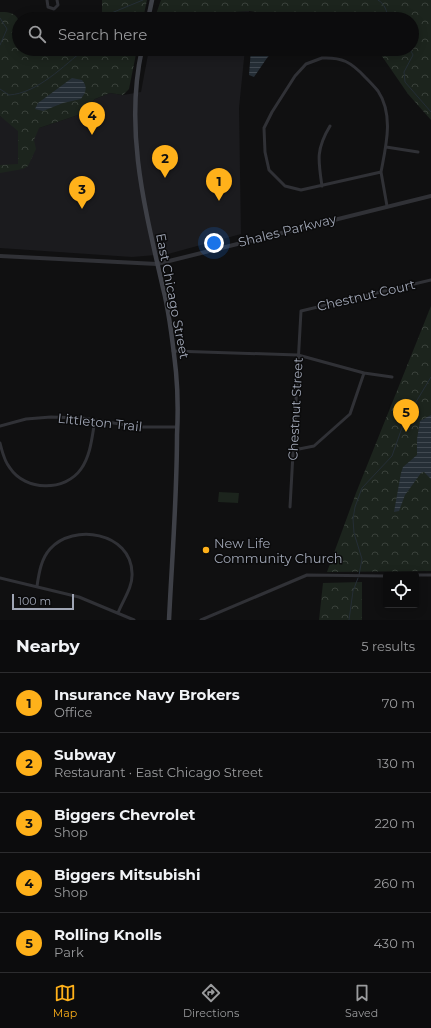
<!DOCTYPE html>
<meta charset="utf-8">
<style>
body{margin:0;font-family:Montserrat,sans-serif;background:#1a1a1b;color:#f1f3f6}
.controls{position:absolute;right:12px;bottom:12px;display:grid;overflow:hidden;border-radius:4px;box-shadow:0 2px 10px #0003}
.controls button{width:36px;height:36px;display:grid;place-items:center;padding:0;border:0;border-bottom:1px solid #2c2c2e;background:#0c0c0d;color:#f1f3f6;font:20px sans-serif}
.scale{position:absolute;left:12px;bottom:10px;width:62px;box-sizing:border-box;padding-left:4px;border:2px solid #9fa5b4;border-top:0;font-size:11px;line-height:14px;white-space:nowrap;color:#9fa5b4;-webkit-text-stroke:3px #0b0b0c;paint-order:stroke}
.you{position:absolute;left:214px;top:243px;width:14px;height:14px;margin:-10px;border:3px solid #fff;border-radius:50%;background:#1a73e8;box-shadow:0 0 0 6px #1a73e833}
.badge{display:grid;place-items:center;width:26px;height:26px;border-radius:50%;background:#ffb11a;color:#111;font-size:13px;font-weight:700}
.pin{position:absolute;translate:-50% -33px;filter:drop-shadow(0 1px 2px #0008)}
.pin::after{content:'';position:absolute;top:21px;width:14px;height:12px;background:inherit;clip-path:polygon(0 0,100% 0,50% 100%)}
.list{margin:0;padding:0;list-style:none}
h2{display:flex;justify-content:space-between;align-items:center;height:52px;margin:0;padding:0 16px;font-size:17px}
h2 small{font-size:13px;font-weight:400;color:#9a9b9d}
.list li{display:grid;grid-template-columns:26px 1fr auto;gap:12px;align-items:center;box-sizing:border-box;height:60px;padding:0 16px;border-top:1px solid #2c2c2e}
.list b{display:block;font-size:15px;white-space:nowrap}
.list p{margin:0;font-size:13px;white-space:nowrap;color:#9a9b9d}
.list em{font-size:13px;font-style:normal;color:#9a9b9d}
.icon{flex:none;width:22px;height:22px;fill:none;stroke:currentColor;stroke-width:2;stroke-linecap:round;stroke-linejoin:round}
.map{position:relative;flex:none;width:431px;height:620px;overflow:hidden}
.search{position:absolute;background:#0c0c0d;box-shadow:0 2px 10px #0003;left:12px;right:12px;top:12px;height:44px;display:flex;align-items:center;gap:10px;box-sizing:border-box;padding:0 14px;border-radius:22px;color:#9a9b9d;font-size:15px}
.sheet{height:352px;background:#0c0c0d}
nav{display:flex;justify-content:space-around;align-items:center;box-sizing:border-box;height:56px;border-top:1px solid #2c2c2e;background:#0c0c0d;font-size:11px;color:#9a9b9d}
nav a{display:grid;justify-items:center;gap:2px}
nav .on{color:#ffb11a}
.map>svg:first-child{display:block}
</style>
<div class="map">
<svg width="431" height="620" viewBox="0 0 431 620">
<defs>
<pattern id="forest-crowns" width="20" height="18" patternUnits="userSpaceOnUse"><rect width="20" height="18" fill="#1c241d"/><path d="M2 6a3 3 0 1 1 6 0M12 15a3 3 0 1 1 6 0" fill="none" stroke="#3a413b"/></pattern>
<pattern id="water-rules" width="6" height="5" patternUnits="userSpaceOnUse"><rect width="6" height="5" fill="#252e36"/><path d="M0 2.5h6" fill="none" stroke="#414951"/></pattern>
</defs>
<rect width="100%" height="100%" fill="#101011"/>
<!-- built -->
<path fill="#1b1b1e" d="M249,11L248,19H155V17Z
M149,49H245L239,108L241,234L168,254L132,257L0,248V116L12,124L39,128L78,115L95,99L110,93L123,95L141,92Z"/>
<!-- forest -->
<path fill="url(#forest-crowns)" d="M102,0H147L143,19H100L102,15Z
M161,0H431V120L408,94L377,49H412V19H313L249,11L155,17Z
M0,12C26,11 19,29 19,49H137L129,89L123,95L110,93L95,99L78,115L39,128L34,140L36,149L28,166L23,169L0,173V165L18,164V131L0,116Z
M431,306V571L327,572L356,493Z
M362,582V620H319L323,583Z"/>
<!-- pitch -->
<path fill="#1c241d" d="M219,492L239,493L238,503L218,502Z"/>
<!-- water -->
<path fill="url(#water-rules)" d="M251,49H275L267,58L254,77L249,75Z
M72,78L82,80C88,87 86,92 81,99L63,103L43,111L35,109L38,103Z
M431,415V479L424,472L421,473L405,495L399,511L394,512L401,473L403,467L417,455V439L420,421Z"/>
<g fill="none" stroke-linecap="round" stroke-linejoin="round">
<!-- stream -->
<path stroke="#252e36" stroke-width="1" d="M378,0C385,4 387,11 388,19
M0,18L7,29L0,45
M101,19L104,16L143,0
M410,49L413,55L404,72L405,82L431,112
M0,89L9,95C38,93 63,66 85,49
M359,575L362,559L354,533L353,519L355,507L362,488L392,456L404,422L431,377
M349,620L353,591L358,578"/>
<!-- minor -->
<path stroke="#303136" stroke-width="3" d="M47,0L48,7L54,9L58,5L57,0
M322,58C342,57 351,62 365,77C369,81 374,86 378,91C394,115 386,146 381,172L301,190L285,186L269,170L265,152L264,128L272,112L295,76L306,64Z
M386,147L418,152
M381,172L387,206
M322,186C318,160 316,149 330,126
M173,351L298,355L364,373L392,377
M0,426L26,419L51,417L82,418L139,427H177
M0,443C2,451 4,461 10,468C25,491 65,492 81,469C91,455 92,436 95,420
M294,450L314,446L350,414L364,373
M290,507L301,311L431,280
M416,575H431
M0,578L79,597L134,620
M37,586C39,573 41,559 50,549C73,523 131,532 132,573C133,587 123,600 118,613
M201,620L307,575L386,576"/>
<!-- tertiary -->
<path stroke="#303136" stroke-width="4" d="M0,256L157,264L431,196"/>
<!-- secondary -->
<path stroke="#3e4047" stroke-width="4.5" d="M148,19L152,0
M142,49C124,130 145,209 163,288C170,315 173,344 176,372C178,393 178,415 177,435C177,497 172,558 169,620"/>
</g>
<!-- markers -->
<circle fill="#ffb11a" stroke="#0b0b0c" stroke-width="1.5" cx="206" cy="550" r="4"/>
<g text-anchor="middle" stroke-width="3" stroke-linejoin="round" paint-order="stroke">
<!-- street labels -->
<g font-size="13" fill="#9fa5b4" stroke="#0b0b0c">
<text transform="translate(287 230) rotate(-14)" y="5">Shales Parkway</text>
<text transform="translate(366 295) rotate(-13)" y="5">Chestnut Court</text>
<text transform="translate(173 296) rotate(79)" y="5">East Chicago Street</text>
<text transform="translate(295 409) rotate(-87)" y="5">Chestnut Street</text>
<text transform="translate(100 422) rotate(6)" y="5">Littleton Trail</text>
</g>
<!-- poi labels -->
<g font-size="13" fill="#9fa5b4" stroke="#0b0b0c" text-anchor="start">
<text x="214" y="548">New Life<tspan x="214" dy="15">Community Church</tspan></text>
</g>
</g>
</svg>
<div class="controls">
<button><svg class="icon" aria-label="locate" viewBox="0 0 24 24"><circle cx="12" cy="12" r="6"/><path d="M12 2v4M12 18v4M2 12h4M18 12h4"/></svg></button>
</div>
<div class="scale">100 m</div>
<div class="you"></div>
<div class="pin badge" style="left:219px;top:201px">1</div>
<div class="pin badge" style="left:165px;top:178px">2</div>
<div class="pin badge" style="left:82px;top:209px">3</div>
<div class="pin badge" style="left:92px;top:135px">4</div>
<div class="pin badge" style="left:406px;top:432px">5</div>
<div class="search"><svg class="icon" aria-label="search" viewBox="0 0 24 24"><circle cx="10" cy="10" r="6"/><path d="M15 15l6 6"/></svg>Search here</div>
</div>
<section class="sheet">
<h2>Nearby<small>5 results</small></h2>
<ul class="list">
<li><span class="badge">1</span><div><b>Insurance Navy Brokers</b><p>Office</p></div><em>70 m</em></li>
<li><span class="badge">2</span><div><b>Subway</b><p>Restaurant · East Chicago Street</p></div><em>130 m</em></li>
<li><span class="badge">3</span><div><b>Biggers Chevrolet</b><p>Shop</p></div><em>220 m</em></li>
<li><span class="badge">4</span><div><b>Biggers Mitsubishi</b><p>Shop</p></div><em>260 m</em></li>
<li><span class="badge">5</span><div><b>Rolling Knolls</b><p>Park</p></div><em>430 m</em></li>
</ul>
</section>
<nav>
<a class="on"><svg class="icon" aria-label="map" viewBox="0 0 24 24"><path d="M3 6l6-2 6 2 6-2v14l-6 2-6-2-6 2zM9 4v14M15 6v14"/></svg>Map</a>
<a><svg class="icon" aria-label="directions" viewBox="0 0 24 24"><path d="M12 3l9 9-9 9-9-9zM9 14v-3h6M13 9l2 2-2 2"/></svg>Directions</a>
<a><svg class="icon" aria-label="saved" viewBox="0 0 24 24"><path d="M7 4h10v16l-5-4-5 4z"/></svg>Saved</a>
</nav>
